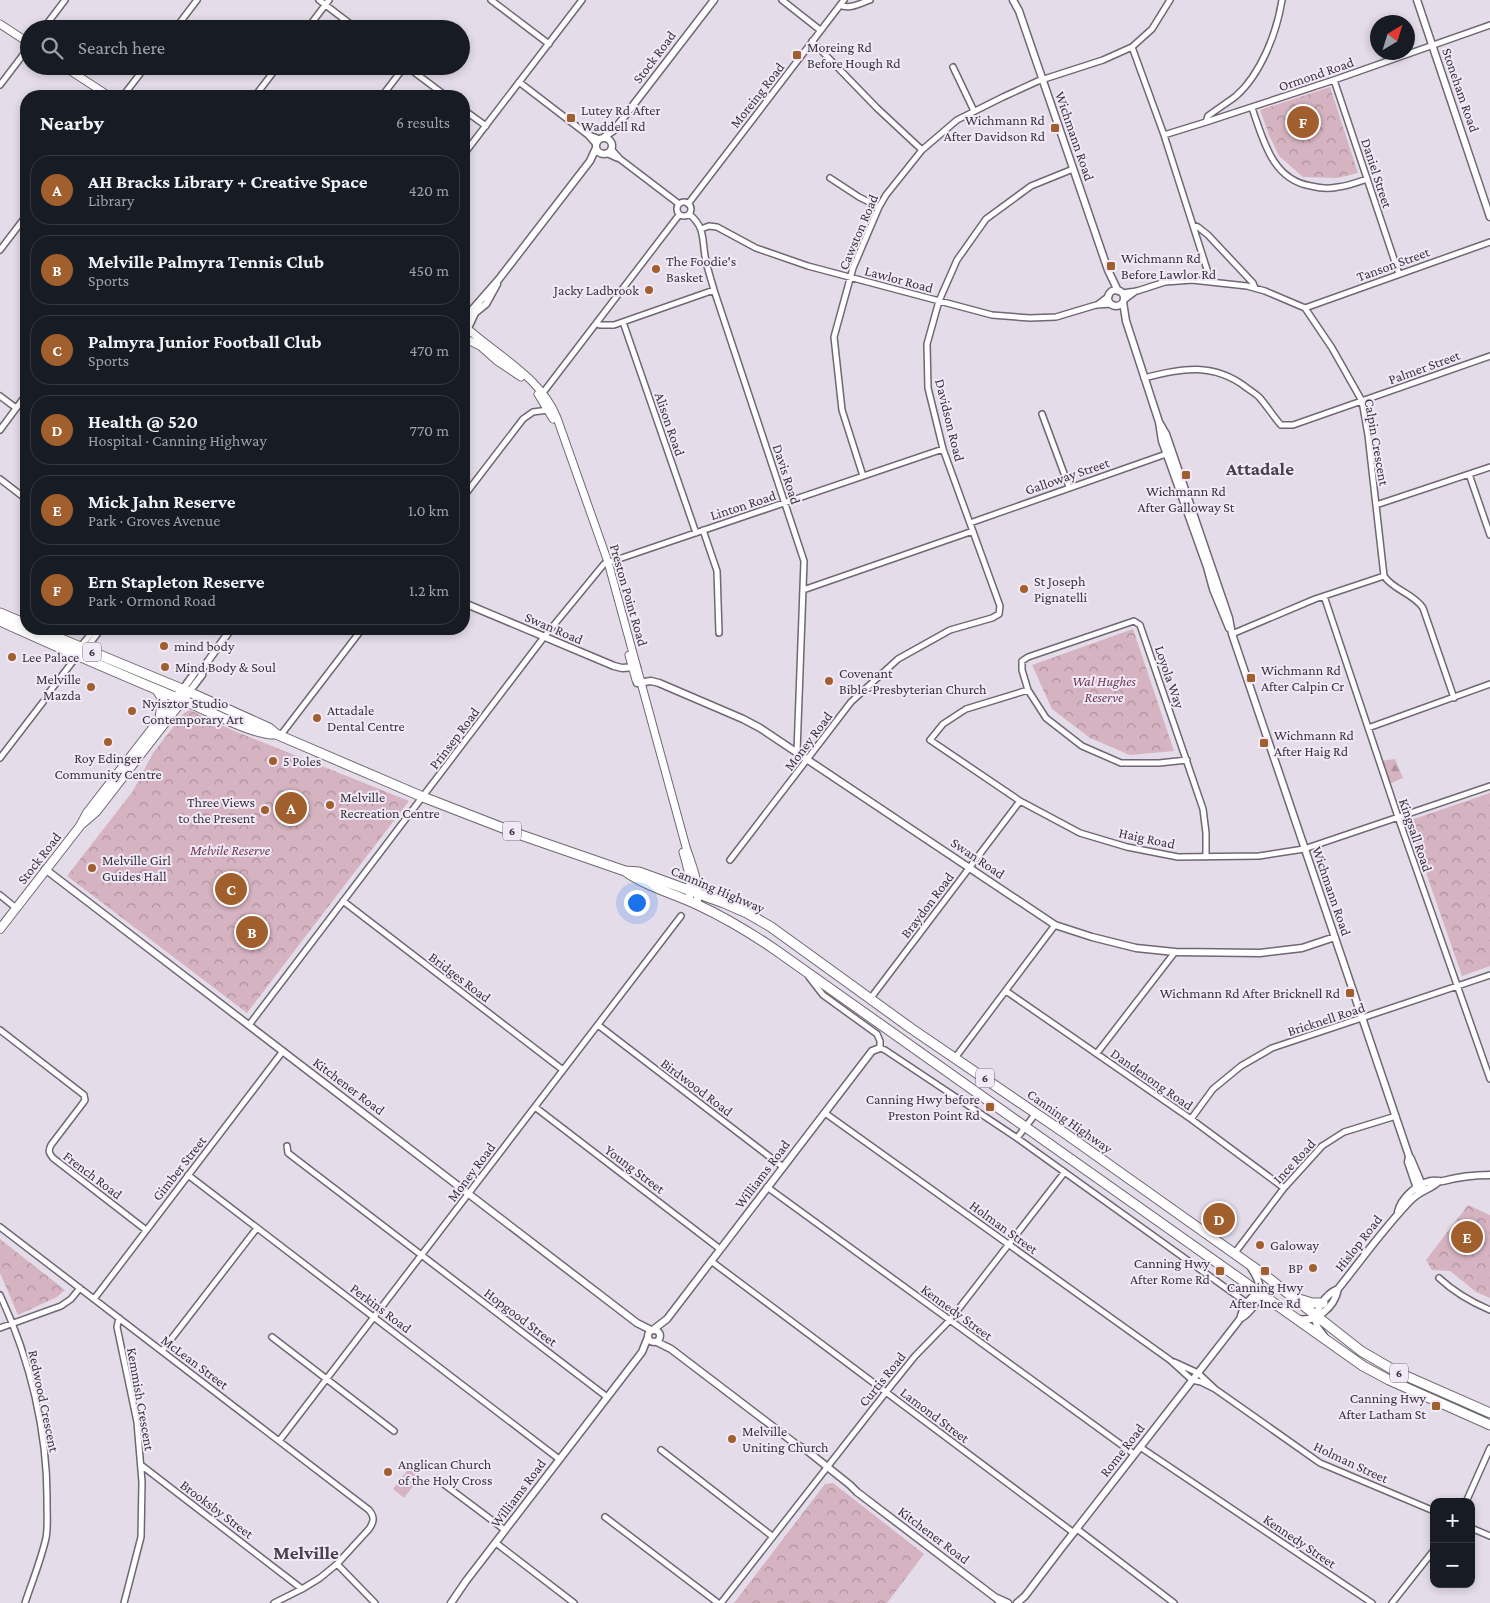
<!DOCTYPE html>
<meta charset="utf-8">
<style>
body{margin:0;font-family:"Crimson Pro",serif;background:#242831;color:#f1f3f6}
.controls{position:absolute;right:15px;bottom:15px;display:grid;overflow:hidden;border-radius:10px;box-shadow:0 2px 8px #0003}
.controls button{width:45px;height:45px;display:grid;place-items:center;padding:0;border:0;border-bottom:1px solid #363941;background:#171b24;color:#f1f3f6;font:25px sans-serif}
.compass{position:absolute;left:1370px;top:15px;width:45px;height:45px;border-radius:50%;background:#171b24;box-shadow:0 2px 8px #0003;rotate:38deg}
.you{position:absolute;left:636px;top:902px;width:18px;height:18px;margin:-12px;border:4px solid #fff;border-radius:50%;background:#1a73e8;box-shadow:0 0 0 8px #1a73e833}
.badge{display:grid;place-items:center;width:32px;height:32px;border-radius:50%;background:#a25f2e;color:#fff;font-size:16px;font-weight:700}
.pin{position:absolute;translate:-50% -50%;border:2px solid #fff;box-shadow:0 1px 5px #0006}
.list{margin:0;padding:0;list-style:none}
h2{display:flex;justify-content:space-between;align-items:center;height:65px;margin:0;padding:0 20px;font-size:21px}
h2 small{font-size:16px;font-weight:400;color:#9ea1a6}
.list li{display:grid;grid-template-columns:32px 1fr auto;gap:15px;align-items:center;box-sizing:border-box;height:70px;margin:0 10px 10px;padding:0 10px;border:1px solid #363941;border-radius:20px}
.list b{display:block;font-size:19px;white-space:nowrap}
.list p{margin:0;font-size:16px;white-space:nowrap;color:#9ea1a6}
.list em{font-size:16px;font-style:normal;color:#9ea1a6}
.icon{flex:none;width:28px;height:28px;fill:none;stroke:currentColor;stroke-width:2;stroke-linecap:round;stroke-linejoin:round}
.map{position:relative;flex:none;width:1490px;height:1603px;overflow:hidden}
.search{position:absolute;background:#171b24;box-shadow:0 2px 8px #0003;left:20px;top:20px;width:450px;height:55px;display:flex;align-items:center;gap:12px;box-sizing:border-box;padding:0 18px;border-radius:28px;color:#9ea1a6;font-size:19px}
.panel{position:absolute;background:#171b24;box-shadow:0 2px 8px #0003;left:20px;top:90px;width:450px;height:545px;border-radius:20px}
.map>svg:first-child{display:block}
</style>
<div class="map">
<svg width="1490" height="1603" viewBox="0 0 1490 1603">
<defs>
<pattern id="forest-firs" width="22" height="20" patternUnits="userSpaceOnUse" patternTransform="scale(1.25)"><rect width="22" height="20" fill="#d6b3c0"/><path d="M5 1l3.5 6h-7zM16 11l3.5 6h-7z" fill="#af929d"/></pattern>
<pattern id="park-crowns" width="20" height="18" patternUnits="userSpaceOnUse" patternTransform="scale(1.25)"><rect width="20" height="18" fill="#d6b3c0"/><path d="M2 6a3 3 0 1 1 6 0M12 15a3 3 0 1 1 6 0" fill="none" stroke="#af929d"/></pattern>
</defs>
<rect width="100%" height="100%" fill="#e5dcea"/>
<!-- green -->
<path fill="#d6b3c0" d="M410,1467L421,1476L404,1498L393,1489Z"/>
<!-- forest -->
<path fill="url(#forest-firs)" d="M1395,759L1403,778L1389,784L1381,761Z"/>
<!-- park -->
<path fill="url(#park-crowns)" d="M1330,87L1358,173L1337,178L1303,177L1279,156L1269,135L1260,110Z
M1133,629L1174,751L1130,755L1090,738L1052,709L1032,665Z
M190,710L232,730L409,801L247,1013L67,876L133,791L153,753L184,713Z
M1490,793V966L1462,976L1408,821Z
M1468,1205L1490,1215V1298L1476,1292L1450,1271L1432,1270L1426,1260Z
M0,1239L65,1290L57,1297L18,1315L0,1273Z
M833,1483L924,1554L887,1603H734L825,1484Z"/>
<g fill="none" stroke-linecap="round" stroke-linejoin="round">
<!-- minor casing -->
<g stroke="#706774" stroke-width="8">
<path id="minor" d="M319,0L357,29
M491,0L549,44
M782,0L820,30
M840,5C849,10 861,3 870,0
M43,29L65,0
M175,29L197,0
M307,29L329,0
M812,41L877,108L922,150
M1132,47L1164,135L1211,282
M406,66L446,96
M953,67L974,111
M1334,80L1399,274
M519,82L588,135L596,144
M0,85L29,47
M123,96L146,66
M255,96L278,66
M382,96L405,66
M1252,108C1263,139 1272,180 1311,186C1319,188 1329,189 1338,187C1348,186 1358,182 1367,179
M464,110L486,126
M1206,122L1334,80L1490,25
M589,135L600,139
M1164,135L1206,122L1208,116C1217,109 1227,103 1236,96C1261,74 1277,32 1282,0
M611,149L620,159L679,204
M606,153L617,158
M464,154L582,0
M830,178L859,197L879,207
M677 209a7 7 0 1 1 14 0a7 7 0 1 1-14 0Z
M688,204L844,0
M689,214C705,227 702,238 705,256C707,268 711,279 714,290L804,561L797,752
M1193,225L1198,227L1208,235L1253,283L1255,288
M701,229L709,226L717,227L756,248L808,266L992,315L1030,318L1056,317L1096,305L1112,304
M0,250L26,216
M1122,293L1137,291L1165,282L1192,280L1247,286L1265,291L1305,308L1332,348L1362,401L1368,435L1384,576L1315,599L1232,634
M1124,300L1136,291
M1097,305L1109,296
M1305,308L1490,242
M623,322L696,533
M597,324L600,325H614L714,290
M1144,378C1181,368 1214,362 1247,388C1251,391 1256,394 1259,397C1267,406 1273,416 1281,425H1293L1490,356
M542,394L679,215
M0,396L16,408
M1042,414L1069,487
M0,430L26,395
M1469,474L1490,535
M863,476L842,410L834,337L853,268L879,207L886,195L922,150L957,120L1003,97L1038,81L1103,60L1132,47L1152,29L1170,0
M0,479L26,499
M464,496L523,419L533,412L548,410
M1376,505L1490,467
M970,523L1169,453
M703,530L717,571L719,633
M1384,576C1393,590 1413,593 1423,608L1454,698
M803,590L973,531
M1324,596L1398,817L1490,1079
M85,650L101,629
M1028,690L966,709L943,724L930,740L1020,801L1080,833L1127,847L1178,857L1259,856L1304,849L1490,786
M47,695L77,656L80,647L95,629
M1368,728L1490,684
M280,736L362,629
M0,758L43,702
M1187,760L1159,763H1121L1082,746L1046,718L1028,690L1022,670V661L1028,657L1134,621L1140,625L1203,809L1206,833V857
M730,860L851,702L898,659L950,630L992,618L999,614L1000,606L943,449L928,388L927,344L939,301L957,260L986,219L1031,186L1073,169
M0,895L16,908
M343,901L563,1070
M809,977L823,995L877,1034L880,1041V1048L885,1050L1017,1138L1247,1303
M1006,991L1191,1119L1284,1188
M870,999L1020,801
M249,1025L544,637L604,564L943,449
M598,1025L783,1167
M0,1030L84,1095L85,1100L83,1103L51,1145C48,1151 49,1153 53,1158L146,1230
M1097,1053L1175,952
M955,1058L1055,925
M535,1107L720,1249
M825,1113L1170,1360L1192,1380L1201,1382L1215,1389L1320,1463L1434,1511
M1191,1119L1213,1089L1241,1066L1272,1048L1490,975
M1017,1138L1036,1113
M287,1146L288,1153L607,1397
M188,1175L559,1459
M767,1187L1134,1454
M0,1227L369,1510C375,1517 374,1522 369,1529L337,1564L320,1578L302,1589L274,1603
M1234,1254L1284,1188L1322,1146L1344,1132L1396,1116
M711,1261L1074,1533
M1439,1278C1454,1292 1471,1302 1490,1310
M0,1295C30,1359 48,1433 47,1504C47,1515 48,1527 46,1538C41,1560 32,1582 25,1603
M94,1299L283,1051
M119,1318L117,1327L137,1422L142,1482L141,1537L124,1603
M0,1328L61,1306L71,1299L80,1288
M272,1337L394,1431
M162,1351L257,1228
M1174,1362L1198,1373L1214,1388
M279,1441L681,916
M1140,1447L1372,1603
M661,1450L772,1536
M141,1465L302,1589
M437,1479L505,1530
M1466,1502L1490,1448
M605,1517L718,1603
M1471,1528L1490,1536
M1077,1529L1174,1603
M496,1543L574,1603
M337,1564L375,1603
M721,1603L886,1392L915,1356L950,1320L1064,1173
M1392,1603L1434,1550"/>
</g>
<!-- tertiary casing -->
<g stroke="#706774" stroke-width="9">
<path id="tertiary" d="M1013,0L1019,11L1108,270L1118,291
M1417,0L1490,217
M603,138L614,130L714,0
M596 146a8 8 0 1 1 16 0a8 8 0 1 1-16 0Z
M1108 298a8 8 0 1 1 16 0a8 8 0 1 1-16 0Z
M1123,302L1126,321L1159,422L1162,441L1207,567L1213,589L1229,628
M464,319L499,279L590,161L596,148
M468,328L475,313L486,304L497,284
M1159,422L1166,434L1229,618L1232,634L1409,1156L1411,1159L1424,1190
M464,603L614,666L622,668L637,667
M637,683L651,681L659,683L743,719L760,728L1055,925L1092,937L1136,948L1175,952L1260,953L1302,948L1335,937
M183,689L196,671L203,668
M189,692L202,675L203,668L231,629
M45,869L637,1323L651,1330
M1409,1156L1408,1162L1418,1191
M1398,1212C1401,1198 1417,1184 1431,1181C1435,1180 1439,1182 1443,1181C1458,1177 1474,1175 1490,1175
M1240,1319C1246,1296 1260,1287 1283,1289
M1297,1319C1317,1322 1334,1308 1338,1289C1362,1259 1384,1228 1410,1201C1420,1190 1432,1189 1439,1181
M654,1329L667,1319L872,1051L880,1048
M648 1336a6 6 0 1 1 12 0a6 6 0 1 1-12 0Z
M1324,1336C1322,1333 1318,1329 1317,1326C1312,1312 1326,1294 1338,1289
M657,1342L671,1349L797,1445L805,1449L850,1485L857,1492L996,1598L1001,1603
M997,1598L1008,1603
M451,1603L466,1581L642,1352L648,1337
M1017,1603L1025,1596L1060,1550L1240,1319C1251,1312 1262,1298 1259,1284C1258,1278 1253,1271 1250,1266"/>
</g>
<!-- secondary casing -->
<g stroke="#706774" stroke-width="9">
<path id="secondary" d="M0,24L29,43
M63,66L109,96
M469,330C500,357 541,378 557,418L608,562L686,847C693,868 700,882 697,904
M464,338L480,346L497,361L521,377
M538,394L553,419
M629,655L636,680
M683,852C688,869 692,883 689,901"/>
</g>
<!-- primary casing -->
<g stroke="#706774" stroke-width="10">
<path id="primary" d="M82,824L96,812L189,692
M0,929L80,826L87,813L179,694"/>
</g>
<!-- trunk casing -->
<g stroke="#706774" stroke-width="11">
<path id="trunk" d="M0,613L26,624
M0,621C64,650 129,678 194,705C215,714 255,735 276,734
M37,629L189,692L269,728L276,734L423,797L521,835L625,871L639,872L724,903L747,913L771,927L912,1029L1066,1134L1266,1276L1361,1351L1397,1372L1490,1413
M157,690L163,699L160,718
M625,871C646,886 672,893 696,904C724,917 751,933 777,951L1363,1366L1389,1380L1490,1425
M1299,1299L1312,1303H1323"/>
</g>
<!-- minor -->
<use href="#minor" stroke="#fff" stroke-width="5"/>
<!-- tertiary -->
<use href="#tertiary" stroke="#fff" stroke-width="6"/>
<!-- secondary -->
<use href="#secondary" stroke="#fff" stroke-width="7"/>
<!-- primary -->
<use href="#primary" stroke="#fff" stroke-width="8"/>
<!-- trunk -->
<use href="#trunk" stroke="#fff" stroke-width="9"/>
</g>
<!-- markers -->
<g fill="#a25f2e" stroke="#f2e9f8" stroke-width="2">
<rect x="792" y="50" width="10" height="10" rx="2.5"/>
<rect x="566" y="113" width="10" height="10" rx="2.5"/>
<rect x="1050" y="123" width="10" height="10" rx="2.5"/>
<rect x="1106" y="261" width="10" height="10" rx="2.5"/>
<circle cx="656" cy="269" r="5"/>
<circle cx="649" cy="290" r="5"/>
<rect x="1181" y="470" width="10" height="10" rx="2.5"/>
<circle cx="1024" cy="589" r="5"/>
<circle cx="164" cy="646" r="5"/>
<circle cx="12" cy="657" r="5"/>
<circle cx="165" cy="667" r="5"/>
<rect x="1246" y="673" width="10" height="10" rx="2.5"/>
<circle cx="829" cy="681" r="5"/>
<circle cx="91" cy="687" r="5"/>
<circle cx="132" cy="711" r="5"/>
<circle cx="317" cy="718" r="5"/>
<circle cx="108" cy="742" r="5"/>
<rect x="1259" y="738" width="10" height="10" rx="2.5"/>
<circle cx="273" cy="761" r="5"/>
<circle cx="330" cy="805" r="5"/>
<circle cx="265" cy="810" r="5"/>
<circle cx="92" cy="868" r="5"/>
<rect x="1345" y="988" width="10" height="10" rx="2.5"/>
<rect x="985" y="1102" width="10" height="10" rx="2.5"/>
<circle cx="1260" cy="1245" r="5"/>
<circle cx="1313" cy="1268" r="5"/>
<rect x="1215" y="1266" width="10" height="10" rx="2.5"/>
<rect x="1260" y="1266" width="10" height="10" rx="2.5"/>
<rect x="1431" y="1401" width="10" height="10" rx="2.5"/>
<circle cx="732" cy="1439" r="5"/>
<circle cx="388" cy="1472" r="5"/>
</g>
<g text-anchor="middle" stroke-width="4" stroke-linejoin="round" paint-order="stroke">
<!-- shield labels -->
<g fill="#f2e9f8" stroke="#706b74" stroke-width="1">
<rect x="83" y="642.5" width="18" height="19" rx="4"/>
<rect x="503" y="821.5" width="18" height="19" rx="4"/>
<rect x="976" y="1068.5" width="18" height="19" rx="4"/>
<rect x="1390" y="1363.5" width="18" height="19" rx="4"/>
</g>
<g font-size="12" font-weight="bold" fill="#39353b">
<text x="92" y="656">6</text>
<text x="512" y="835">6</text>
<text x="985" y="1082">6</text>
<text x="1399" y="1377">6</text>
</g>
<!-- poi labels -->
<g font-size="14" fill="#39353b" stroke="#f2e9f8" text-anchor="start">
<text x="807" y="52">Moreing Rd<tspan x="807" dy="16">Before Hough Rd</tspan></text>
<text x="581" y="115">Lutey Rd After<tspan x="581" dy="16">Waddell Rd</tspan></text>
<text x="1045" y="125" text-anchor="end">Wichmann Rd<tspan x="1045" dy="16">After Davidson Rd</tspan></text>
<text x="1121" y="263">Wichmann Rd<tspan x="1121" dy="16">Before Lawlor Rd</tspan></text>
<text x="666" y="266">The Foodie's<tspan x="666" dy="16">Basket</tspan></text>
<text x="639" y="295" text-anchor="end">Jacky Ladbrook</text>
<text x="1186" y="496" text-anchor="middle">Wichmann Rd<tspan x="1186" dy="16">After Galloway St</tspan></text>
<text x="1034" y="586">St Joseph<tspan x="1034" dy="16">Pignatelli</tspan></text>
<text x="174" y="651">mind body</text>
<text x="22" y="662">Lee Palace</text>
<text x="175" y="672">Mind Body &amp; Soul</text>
<text x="1261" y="675">Wichmann Rd<tspan x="1261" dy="16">After Calpin Cr</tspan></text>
<text x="839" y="678">Covenant<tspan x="839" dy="16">Bible-Presbyterian Church</tspan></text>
<text x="81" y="684" text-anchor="end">Melville<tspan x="81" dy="16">Mazda</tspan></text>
<text x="142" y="708">Nyisztor Studio<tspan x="142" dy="16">Contemporary Art</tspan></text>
<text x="327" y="715">Attadale<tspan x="327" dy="16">Dental Centre</tspan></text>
<text x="1274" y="740">Wichmann Rd<tspan x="1274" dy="16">After Haig Rd</tspan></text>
<text x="108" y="763" text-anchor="middle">Roy Edinger<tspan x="108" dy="16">Community Centre</tspan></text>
<text x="283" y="766">5 Poles</text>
<text x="340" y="802">Melville<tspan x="340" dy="16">Recreation Centre</tspan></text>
<text x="255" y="807" text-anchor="end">Three Views<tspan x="255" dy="16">to the Present</tspan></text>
<text x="102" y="865">Melville Girl<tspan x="102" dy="16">Guides Hall</tspan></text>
<text x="1340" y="998" text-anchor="end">Wichmann Rd After Bricknell Rd</text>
<text x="980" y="1104" text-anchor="end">Canning Hwy before<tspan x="980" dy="16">Preston Point Rd</tspan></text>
<text x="1270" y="1250">Galoway</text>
<text x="1210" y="1268" text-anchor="end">Canning Hwy<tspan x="1210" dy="16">After Rome Rd</tspan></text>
<text x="1303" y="1273" text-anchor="end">BP</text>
<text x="1265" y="1292" text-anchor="middle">Canning Hwy<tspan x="1265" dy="16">After Ince Rd</tspan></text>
<text x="1426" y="1403" text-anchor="end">Canning Hwy<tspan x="1426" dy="16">After Latham St</tspan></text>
<text x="742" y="1436">Melville<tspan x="742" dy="16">Uniting Church</tspan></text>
<text x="398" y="1469">Anglican Church<tspan x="398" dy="16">of the Holy Cross</tspan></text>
</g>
<!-- street labels -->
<g font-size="14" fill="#39353b" stroke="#f2e9f8">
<text transform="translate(654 57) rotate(-53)" y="5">Stock Road</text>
<text transform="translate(1316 74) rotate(-19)" y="5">Ormond Road</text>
<text transform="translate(1461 90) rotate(71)" y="5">Stoneham Road</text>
<text transform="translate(757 95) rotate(-52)" y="5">Moreing Road</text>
<text transform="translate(1075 136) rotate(71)" y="5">Wichmann Road</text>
<text transform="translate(1377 173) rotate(72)" y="5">Daniel Street</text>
<text transform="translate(858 232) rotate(-67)" y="5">Cawston Road</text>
<text transform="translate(1393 264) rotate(-20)" y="5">Tanson Street</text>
<text transform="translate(899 279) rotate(15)" y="5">Lawlor Road</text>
<text transform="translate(1424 367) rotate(-20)" y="5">Palmer Street</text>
<text transform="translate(950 420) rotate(76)" y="5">Davidson Road</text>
<text transform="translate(670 424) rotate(71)" y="5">Alison Road</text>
<text transform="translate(1377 442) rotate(80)" y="5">Calpin Crescent</text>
<text transform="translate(787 474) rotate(72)" y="5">Davis Road</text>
<text transform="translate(1067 476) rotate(-19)" y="5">Galloway Street</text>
<text transform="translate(743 505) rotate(-18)" y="5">Linton Road</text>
<text transform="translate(629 595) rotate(74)" y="5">Preston Point Road</text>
<text transform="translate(554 628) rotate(23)" y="5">Swan Road</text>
<text transform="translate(1170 677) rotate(71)" y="5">Loyola Way</text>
<text transform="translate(454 738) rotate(-53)" y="5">Prinsep Road</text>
<text transform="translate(808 741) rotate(-53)" y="5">Money Road</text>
<text transform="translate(1416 835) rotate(71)" y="5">Kingsall Road</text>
<text transform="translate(1147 838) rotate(12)" y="5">Haig Road</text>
<text transform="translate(39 858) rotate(-52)" y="5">Stock Road</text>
<text transform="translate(978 858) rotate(34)" y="5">Swan Road</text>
<text transform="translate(718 889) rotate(23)" y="5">Canning Highway</text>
<text transform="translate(1332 891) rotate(71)" y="5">Wichmann Road</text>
<text transform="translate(927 905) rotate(-53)" y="5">Braydon Road</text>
<text transform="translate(460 977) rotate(37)" y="5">Bridges Road</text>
<text transform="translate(1326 1019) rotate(-18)" y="5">Bricknell Road</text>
<text transform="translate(1152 1079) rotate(35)" y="5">Dandenong Road</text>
<text transform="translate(349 1086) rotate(37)" y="5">Kitchener Road</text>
<text transform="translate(697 1087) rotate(37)" y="5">Birdwood Road</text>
<text transform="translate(1070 1121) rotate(35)" y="5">Canning Highway</text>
<text transform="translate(1294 1161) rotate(-47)" y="5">Ince Road</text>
<text transform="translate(179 1168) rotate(-52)" y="5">Gimber Street</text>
<text transform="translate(635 1169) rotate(37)" y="5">Young Street</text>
<text transform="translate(471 1172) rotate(-53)" y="5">Money Road</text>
<text transform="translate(762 1174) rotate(-53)" y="5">Williams Road</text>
<text transform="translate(93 1175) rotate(37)" y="5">French Road</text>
<text transform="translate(1004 1227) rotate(36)" y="5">Holman Street</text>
<text transform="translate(1358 1243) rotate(-52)" y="5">Hislop Road</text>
<text transform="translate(381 1308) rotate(37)" y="5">Perkins Road</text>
<text transform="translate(957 1312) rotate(36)" y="5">Kennedy Street</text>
<text transform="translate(521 1317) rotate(37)" y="5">Hopgood Street</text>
<text transform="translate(195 1362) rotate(37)" y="5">McLean Street</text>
<text transform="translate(882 1379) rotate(-51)" y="5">Curtis Road</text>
<text transform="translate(141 1399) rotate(80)" y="5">Kemmish Crescent</text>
<text transform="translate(44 1401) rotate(78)" y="5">Redwood Crescent</text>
<text transform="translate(935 1415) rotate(37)" y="5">Lamond Street</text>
<text transform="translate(1122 1450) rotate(-52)" y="5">Rome Road</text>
<text transform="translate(1351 1462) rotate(25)" y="5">Holman Street</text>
<text transform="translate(518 1493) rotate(-53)" y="5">Williams Road</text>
<text transform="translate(217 1509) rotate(37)" y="5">Brooksby Street</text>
<text transform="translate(934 1535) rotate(37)" y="5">Kitchener Road</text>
<text transform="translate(1300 1541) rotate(34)" y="5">Kennedy Street</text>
</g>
<!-- park labels -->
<g font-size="14" font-style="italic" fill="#703850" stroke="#f2e9f8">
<text x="1104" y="686">Wal Hughes<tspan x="1104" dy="16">Reserve</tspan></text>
<text x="230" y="855">Melvile Reserve</text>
</g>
<!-- district labels -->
<g font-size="19" font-weight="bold" fill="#48404c" stroke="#f2e9f8">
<text x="1260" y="475">Attadale</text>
<text x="306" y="1559">Melville</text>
</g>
</g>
</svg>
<div class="controls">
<button>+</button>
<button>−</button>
</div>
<svg class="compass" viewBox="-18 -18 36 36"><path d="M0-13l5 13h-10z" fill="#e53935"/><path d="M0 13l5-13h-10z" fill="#9ea1a6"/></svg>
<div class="you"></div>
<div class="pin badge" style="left:291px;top:808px">A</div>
<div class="pin badge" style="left:252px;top:932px">B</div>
<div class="pin badge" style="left:231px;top:889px">C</div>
<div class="pin badge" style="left:1219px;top:1219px">D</div>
<div class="pin badge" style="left:1467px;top:1237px">E</div>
<div class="pin badge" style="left:1303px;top:122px">F</div>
<div class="search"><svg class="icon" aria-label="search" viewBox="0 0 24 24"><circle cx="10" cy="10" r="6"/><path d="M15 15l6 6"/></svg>Search here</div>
<section class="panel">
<h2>Nearby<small>6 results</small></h2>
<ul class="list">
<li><span class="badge">A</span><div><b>AH Bracks Library + Creative Space</b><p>Library</p></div><em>420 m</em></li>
<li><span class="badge">B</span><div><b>Melville Palmyra Tennis Club</b><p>Sports</p></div><em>450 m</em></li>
<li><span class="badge">C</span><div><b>Palmyra Junior Football Club</b><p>Sports</p></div><em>470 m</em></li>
<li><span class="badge">D</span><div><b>Health @ 520</b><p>Hospital · Canning Highway</p></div><em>770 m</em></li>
<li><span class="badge">E</span><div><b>Mick Jahn Reserve</b><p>Park · Groves Avenue</p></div><em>1.0 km</em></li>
<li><span class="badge">F</span><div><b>Ern Stapleton Reserve</b><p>Park · Ormond Road</p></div><em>1.2 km</em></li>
</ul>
</section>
</div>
